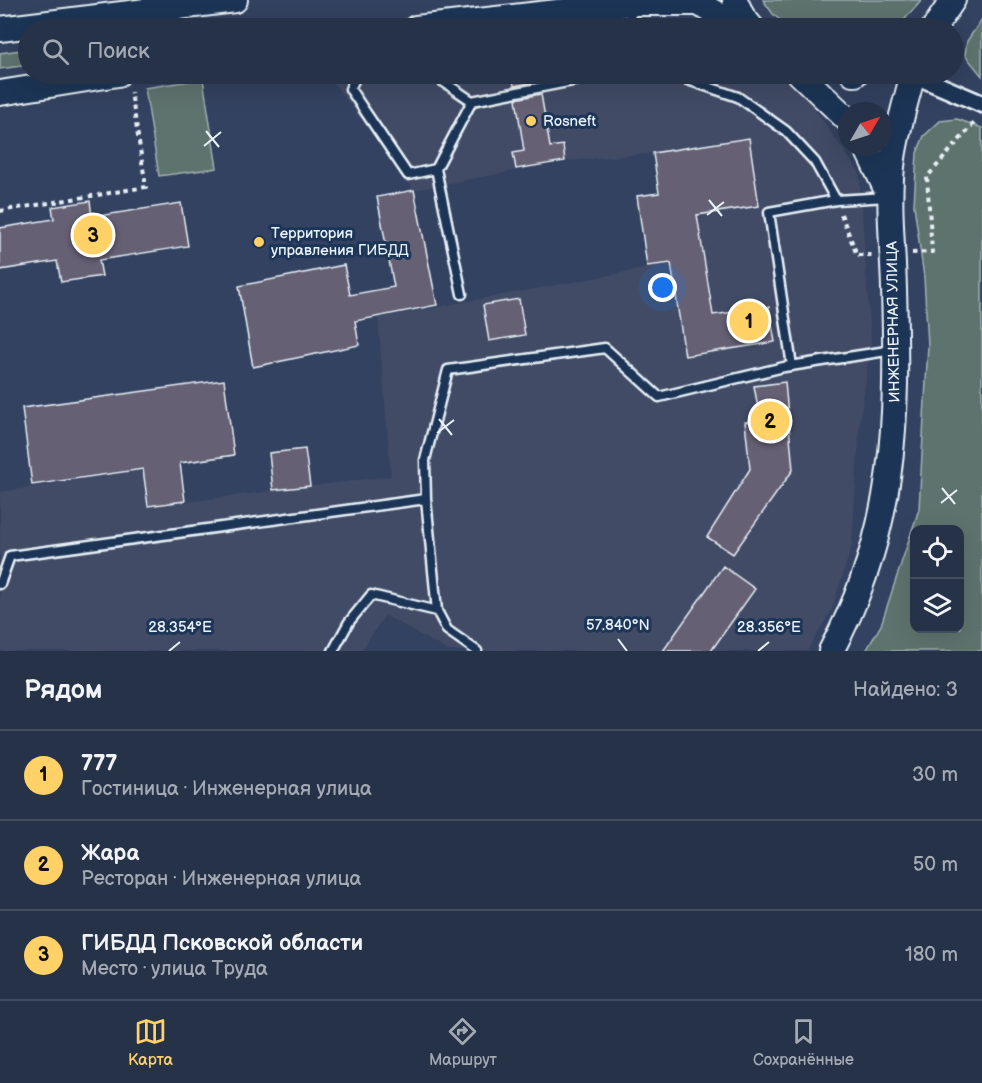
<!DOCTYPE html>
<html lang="ru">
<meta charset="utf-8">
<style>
body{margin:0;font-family:"Balsamiq Sans",sans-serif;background:#2e3a4f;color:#f1f3f6}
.controls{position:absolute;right:18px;bottom:18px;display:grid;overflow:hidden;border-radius:12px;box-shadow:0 6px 24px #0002}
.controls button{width:54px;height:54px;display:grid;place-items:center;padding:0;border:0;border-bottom:2px solid #424d60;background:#263248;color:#f1f3f6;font:30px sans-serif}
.compass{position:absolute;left:838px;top:102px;width:54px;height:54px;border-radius:50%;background:#263248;box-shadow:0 6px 24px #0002;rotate:51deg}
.you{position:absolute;left:663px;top:288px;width:21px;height:21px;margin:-15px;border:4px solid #fff;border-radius:50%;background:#1a73e8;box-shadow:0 0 0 9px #1a73e833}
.badge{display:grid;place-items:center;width:39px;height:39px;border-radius:50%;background:#ffd166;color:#111;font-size:20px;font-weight:700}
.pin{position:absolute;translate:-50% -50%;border:3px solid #fff;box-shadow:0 2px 6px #0006}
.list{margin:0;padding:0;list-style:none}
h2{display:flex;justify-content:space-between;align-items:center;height:78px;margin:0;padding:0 24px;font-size:26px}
h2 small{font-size:20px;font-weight:400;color:#a4aab4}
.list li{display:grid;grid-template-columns:39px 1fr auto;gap:18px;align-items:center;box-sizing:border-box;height:90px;padding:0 24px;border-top:2px solid #424d60}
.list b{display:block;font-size:22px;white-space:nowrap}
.list p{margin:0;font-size:20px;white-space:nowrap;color:#a4aab4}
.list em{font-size:20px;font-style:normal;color:#a4aab4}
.icon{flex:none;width:33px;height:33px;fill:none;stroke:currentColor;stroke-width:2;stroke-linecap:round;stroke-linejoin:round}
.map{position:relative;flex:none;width:982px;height:651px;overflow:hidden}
.search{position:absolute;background:#263248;box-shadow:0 6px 24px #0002;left:18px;right:18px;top:18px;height:66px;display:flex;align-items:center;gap:15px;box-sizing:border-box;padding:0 21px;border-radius:33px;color:#a4aab4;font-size:22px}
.sheet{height:348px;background:#263248}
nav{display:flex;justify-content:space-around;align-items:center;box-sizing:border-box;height:84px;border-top:2px solid #424d60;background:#263248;font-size:16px;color:#a4aab4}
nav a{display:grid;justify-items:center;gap:3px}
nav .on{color:#ffd166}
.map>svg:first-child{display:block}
</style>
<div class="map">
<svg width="982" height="651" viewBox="0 0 982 651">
<rect width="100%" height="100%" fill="#334260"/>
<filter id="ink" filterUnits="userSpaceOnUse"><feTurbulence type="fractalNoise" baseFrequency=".0167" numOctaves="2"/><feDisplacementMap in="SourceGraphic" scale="12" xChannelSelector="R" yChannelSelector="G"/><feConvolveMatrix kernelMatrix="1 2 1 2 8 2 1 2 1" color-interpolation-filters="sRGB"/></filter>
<g filter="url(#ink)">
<!-- built -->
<path fill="#424b66" d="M327,74H780L801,90L859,172L871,342L860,421L852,545L832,609L807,651H449L385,615L361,651H0V492L143,470L148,507L391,476L378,318L648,268L637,196L659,192L653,153L565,161L414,190Z"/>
<!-- green -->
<path fill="#5f736e" stroke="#a4b2b3" stroke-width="1.5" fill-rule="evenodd" d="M763,0H922L897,28H789L773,14Z
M982,19V76L965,55L967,41Z
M28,49V65L0,69V53Z
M203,79L217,168L159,176L145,88Z
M957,119L982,128V651H866L881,625L919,509L928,345L924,277L914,205L917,153L924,136L940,121ZM914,530H960V628H914Z"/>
<!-- building -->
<path fill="#666175" stroke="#e8f1f8" stroke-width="1.5" d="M512,74H538L539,81L514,86Z
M541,94L550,147L563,145L565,161L516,169L513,153L524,151L516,99Z
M749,138L759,206L697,215L713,315L769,307L775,342L685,356L671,263L647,266L637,196L659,193L653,153Z
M414,190L437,305L355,321L359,345L253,367L239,286L344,265L350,295L394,287L377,197Z
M90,201L92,217L181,203L188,246L99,260L102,276L61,282L57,261L0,270V228L54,219L52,207Z
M519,299L525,335L489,341L483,305Z
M224,380L234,455L180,463L185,501L148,506L143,469L32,485L22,408Z
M785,382L793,470L733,554L707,537L750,469L745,422L760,419L754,386Z
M305,449L310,486L273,490L269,453Z
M723,566L755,589L711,651H663Z"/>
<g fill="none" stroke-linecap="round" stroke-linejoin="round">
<!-- service casing -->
<g stroke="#e8f1f8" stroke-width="13">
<path id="service" d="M626,28L634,7
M357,74L350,89L408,175L436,169L472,101L432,74
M608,75H673L738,97L786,131L815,162L836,200
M472,101L608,74
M436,169L462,294
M792,366L769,212L836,200L888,197
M0,584L10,556L426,499
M333,651L349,622L371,595L437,611
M477,651L447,630L437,611L426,499L425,460L448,370L605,348L659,397L784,367L893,350"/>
</g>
<!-- minor casing -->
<g stroke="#e8f1f8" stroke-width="21">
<path id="minor" d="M912,74L982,104"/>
</g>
<!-- secondary casing -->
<g stroke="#e8f1f8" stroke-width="28">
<path id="secondary" d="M735,0L742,16L752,28
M416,28L636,3H698L741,28
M934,28L953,0
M0,29L235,0
M800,74L847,119
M853,74H855
M0,93L118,74
M866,147L889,195
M831,651C896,531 898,422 894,289C893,245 887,201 893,158C897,130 906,101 913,74"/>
</g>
<!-- path -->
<path stroke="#e8f1f8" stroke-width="4" stroke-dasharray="4.5 4.5" stroke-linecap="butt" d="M0,211L146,187L131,92
M841,214L857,255H872
M912,253L932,252L927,177L976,121"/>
<!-- service -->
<use href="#service" stroke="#1d3557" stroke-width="8"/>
<!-- minor -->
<use href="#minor" stroke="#1d3557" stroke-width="16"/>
<!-- secondary -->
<use href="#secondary" stroke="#1d3557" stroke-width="24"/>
</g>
</g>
<!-- ticks -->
<path fill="none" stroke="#e8f1f8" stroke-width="2" d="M206,131L219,147M204,146L221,132M709,200L722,216M707,215L724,202M439,419L452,435M437,433L454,420M942,488L955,504M941,503L957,490M618,639L627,651M169,651L180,642M758,651L769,642"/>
<!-- markers -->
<g fill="#ffd166" stroke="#1d3557" stroke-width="2">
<circle cx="531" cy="121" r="6"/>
<circle cx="259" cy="242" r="6"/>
</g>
<g text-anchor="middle" stroke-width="6" stroke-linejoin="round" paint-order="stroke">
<!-- poi labels -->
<g font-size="15" fill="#e8f1f8" stroke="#1d3557" text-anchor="start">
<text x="543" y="126">Rosneft</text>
<text x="271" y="238">Территория<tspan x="271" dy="17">управления ГИБДД</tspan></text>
</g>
<!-- street labels -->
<g font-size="15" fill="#e8f1f8" stroke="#1d3557">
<text transform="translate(893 322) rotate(-91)" y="5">ИНЖЕНЕРНАЯ УЛИЦА</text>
</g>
</g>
<g font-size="15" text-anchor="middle" fill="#e8f1f8" stroke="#1d3557" stroke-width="6" stroke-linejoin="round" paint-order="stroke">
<text x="618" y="630">57.840°N</text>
<text x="180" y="632">28.354°E</text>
<text x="769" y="632">28.356°E</text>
</g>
</svg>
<div class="controls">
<button><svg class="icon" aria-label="locate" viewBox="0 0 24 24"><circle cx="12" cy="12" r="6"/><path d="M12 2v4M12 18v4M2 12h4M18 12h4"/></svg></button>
<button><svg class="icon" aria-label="layers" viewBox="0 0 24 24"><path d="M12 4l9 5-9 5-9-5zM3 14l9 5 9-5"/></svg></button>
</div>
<svg class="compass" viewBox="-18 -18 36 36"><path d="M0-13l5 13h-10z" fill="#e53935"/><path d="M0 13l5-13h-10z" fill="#a4aab4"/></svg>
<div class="you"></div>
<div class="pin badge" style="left:749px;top:321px">1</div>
<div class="pin badge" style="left:770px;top:421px">2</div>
<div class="pin badge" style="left:93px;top:235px">3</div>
<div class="search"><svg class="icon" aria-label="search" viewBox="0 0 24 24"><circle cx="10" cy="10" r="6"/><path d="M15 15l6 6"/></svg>Поиск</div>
</div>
<section class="sheet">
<h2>Рядом<small>Найдено: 3</small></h2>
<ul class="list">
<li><span class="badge">1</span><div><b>777</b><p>Гостиница · Инженерная улица</p></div><em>30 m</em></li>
<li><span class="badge">2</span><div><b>Жара</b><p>Ресторан · Инженерная улица</p></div><em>50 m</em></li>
<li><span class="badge">3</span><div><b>ГИБДД Псковской области</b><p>Место · улица Труда</p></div><em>180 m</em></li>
</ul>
</section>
<nav>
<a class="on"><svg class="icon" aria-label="map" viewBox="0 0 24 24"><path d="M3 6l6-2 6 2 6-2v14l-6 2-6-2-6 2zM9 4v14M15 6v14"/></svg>Карта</a>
<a><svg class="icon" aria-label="directions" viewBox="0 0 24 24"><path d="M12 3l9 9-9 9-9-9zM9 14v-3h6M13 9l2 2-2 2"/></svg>Маршрут</a>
<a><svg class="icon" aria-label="saved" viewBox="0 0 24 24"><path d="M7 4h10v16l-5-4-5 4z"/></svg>Сохранённые</a>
</nav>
